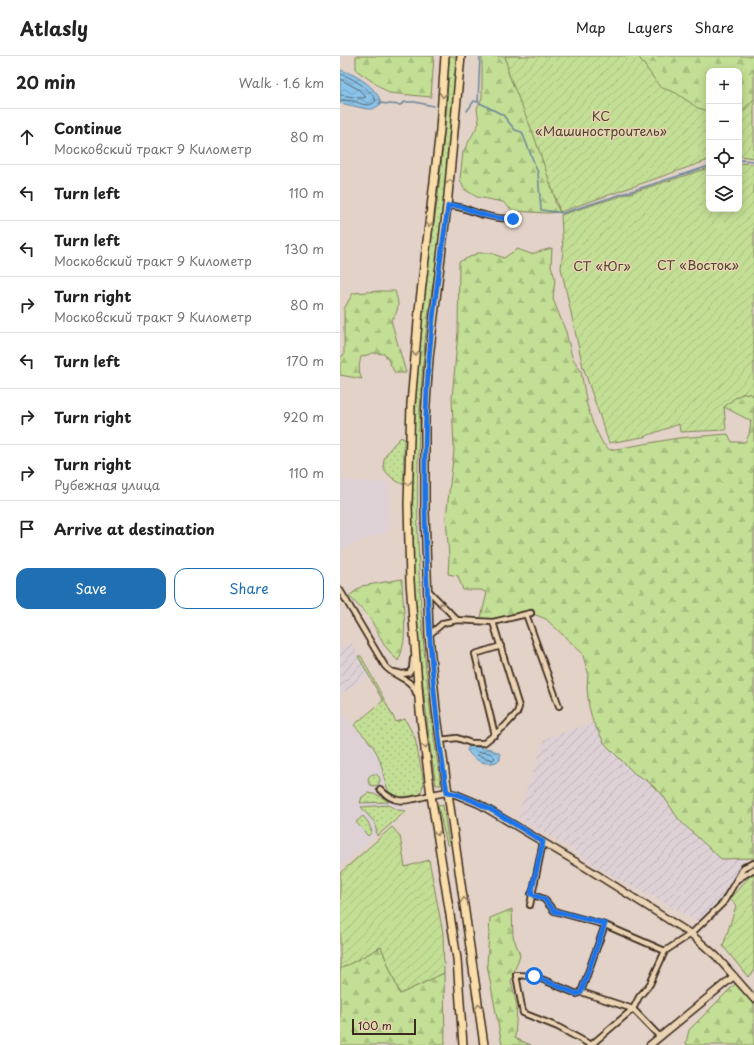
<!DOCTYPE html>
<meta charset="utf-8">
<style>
body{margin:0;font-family:"Playpen Sans",sans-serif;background:#f6f6f6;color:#222}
.controls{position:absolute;right:12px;top:12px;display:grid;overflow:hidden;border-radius:8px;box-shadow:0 2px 10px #0003}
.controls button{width:36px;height:36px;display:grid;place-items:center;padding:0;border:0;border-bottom:1px solid #e0e0e0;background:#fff;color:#222;font:20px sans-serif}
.scale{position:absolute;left:12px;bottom:10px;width:64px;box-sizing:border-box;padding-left:4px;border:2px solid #3b2a1e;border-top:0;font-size:11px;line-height:14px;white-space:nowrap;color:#3b2a1e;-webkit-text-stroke:3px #ebd4b4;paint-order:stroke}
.stop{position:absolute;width:12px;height:12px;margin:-9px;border:3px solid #1a73e8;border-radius:50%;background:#fff}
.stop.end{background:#1a73e8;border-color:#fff;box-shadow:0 1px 4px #0008}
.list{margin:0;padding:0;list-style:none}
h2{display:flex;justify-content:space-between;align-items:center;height:52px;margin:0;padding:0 16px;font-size:17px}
h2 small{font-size:13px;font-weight:400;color:#767676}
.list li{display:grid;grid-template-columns:26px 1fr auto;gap:12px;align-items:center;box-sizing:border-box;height:56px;padding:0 16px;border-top:1px solid #e0e0e0}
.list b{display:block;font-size:15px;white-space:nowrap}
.list p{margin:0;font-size:13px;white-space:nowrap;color:#767676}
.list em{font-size:13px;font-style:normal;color:#767676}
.actions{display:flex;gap:8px;padding:12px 16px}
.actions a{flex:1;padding:9px 0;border:1px solid #1f6fb2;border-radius:12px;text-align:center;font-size:14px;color:#1f6fb2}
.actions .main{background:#1f6fb2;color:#fff}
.icon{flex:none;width:22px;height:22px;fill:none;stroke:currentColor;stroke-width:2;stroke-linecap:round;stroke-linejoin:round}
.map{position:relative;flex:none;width:414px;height:989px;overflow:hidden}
header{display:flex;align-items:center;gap:24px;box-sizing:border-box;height:56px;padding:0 20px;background:#fff;border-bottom:1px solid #e0e0e0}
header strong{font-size:19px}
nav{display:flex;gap:22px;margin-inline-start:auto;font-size:14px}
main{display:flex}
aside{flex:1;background:#fff}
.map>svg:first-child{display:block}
</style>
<header>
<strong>Atlasly</strong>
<nav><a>Map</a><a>Layers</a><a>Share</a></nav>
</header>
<main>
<aside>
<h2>20 min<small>Walk · 1.6 km</small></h2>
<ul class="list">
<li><svg class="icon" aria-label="ahead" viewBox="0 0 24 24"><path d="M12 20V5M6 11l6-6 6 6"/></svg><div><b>Continue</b><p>Московский тракт 9 Километр</p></div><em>80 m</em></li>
<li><svg class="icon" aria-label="left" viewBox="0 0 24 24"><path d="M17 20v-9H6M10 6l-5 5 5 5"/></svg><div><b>Turn left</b></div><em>110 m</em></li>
<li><svg class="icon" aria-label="left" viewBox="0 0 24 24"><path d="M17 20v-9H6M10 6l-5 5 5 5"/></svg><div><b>Turn left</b><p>Московский тракт 9 Километр</p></div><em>130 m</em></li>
<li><svg class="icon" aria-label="right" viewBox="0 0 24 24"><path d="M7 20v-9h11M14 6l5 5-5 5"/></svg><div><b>Turn right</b><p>Московский тракт 9 Километр</p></div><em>80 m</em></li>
<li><svg class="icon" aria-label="left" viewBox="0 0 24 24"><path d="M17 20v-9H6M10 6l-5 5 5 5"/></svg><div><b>Turn left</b></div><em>170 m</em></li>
<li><svg class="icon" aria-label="right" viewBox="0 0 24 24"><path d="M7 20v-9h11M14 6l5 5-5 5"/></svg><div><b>Turn right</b></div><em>920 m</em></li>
<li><svg class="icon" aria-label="right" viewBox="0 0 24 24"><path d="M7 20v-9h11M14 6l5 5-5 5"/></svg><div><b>Turn right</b><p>Рубежная улица</p></div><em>110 m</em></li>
<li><svg class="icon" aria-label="arrive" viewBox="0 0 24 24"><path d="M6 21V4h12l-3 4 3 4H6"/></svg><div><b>Arrive at destination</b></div></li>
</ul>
<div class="actions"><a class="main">Save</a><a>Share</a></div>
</aside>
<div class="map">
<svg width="414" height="989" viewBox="0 0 414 989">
<defs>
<pattern id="industrial-furrows" width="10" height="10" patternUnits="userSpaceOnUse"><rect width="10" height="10" fill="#ded1d6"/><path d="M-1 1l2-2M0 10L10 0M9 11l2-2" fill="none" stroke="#bfb4b7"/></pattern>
<pattern id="grass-dots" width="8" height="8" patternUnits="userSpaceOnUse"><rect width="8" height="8" fill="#c3de95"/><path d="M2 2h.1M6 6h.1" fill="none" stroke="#a8bf80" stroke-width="1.8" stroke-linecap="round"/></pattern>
<pattern id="forest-firs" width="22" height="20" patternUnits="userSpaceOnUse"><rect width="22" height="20" fill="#c3de95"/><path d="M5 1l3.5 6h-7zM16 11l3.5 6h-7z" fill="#a8bf80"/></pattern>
<pattern id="garden-furrows" width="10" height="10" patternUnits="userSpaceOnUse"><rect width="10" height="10" fill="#c3de95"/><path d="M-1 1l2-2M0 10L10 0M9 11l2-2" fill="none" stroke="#a8bf80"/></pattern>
<pattern id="water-waves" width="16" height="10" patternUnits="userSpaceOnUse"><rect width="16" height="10" fill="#8ac3e9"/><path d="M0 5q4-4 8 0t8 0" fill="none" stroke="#729fbc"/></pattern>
</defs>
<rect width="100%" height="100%" fill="#e3d2c8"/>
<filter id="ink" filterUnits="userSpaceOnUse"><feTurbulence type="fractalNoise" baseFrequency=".025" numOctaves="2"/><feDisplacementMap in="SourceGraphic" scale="8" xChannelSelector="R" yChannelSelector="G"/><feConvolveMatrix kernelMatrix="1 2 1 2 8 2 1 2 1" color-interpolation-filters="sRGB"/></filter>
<g filter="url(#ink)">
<!-- built -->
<path fill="#ded1d6" d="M0,424L48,427L49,475L0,493Z
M0,653L32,690L61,743L65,754L0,810Z"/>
<!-- industrial -->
<path fill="url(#industrial-furrows)" d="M12,587L29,620L0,638V591Z
M263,664L407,800L383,846L361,867L295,831L284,827L251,807L235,795L177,761L205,682Z"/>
<!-- grass -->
<path fill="url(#grass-dots)" stroke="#7f845a" d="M109,0H116C115,38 110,76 107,114C105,132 104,150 102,169C97,207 89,246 85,285C71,431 77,584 101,729H96L91,698L75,562L72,512L71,433L78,304L85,227L98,139L107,49Z
M61,381L64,383V428H62C33,413 42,400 61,381Z
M18,600H21L56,666L65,663L75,682L84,727L80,739L60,741L49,736C43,726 43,705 35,694C30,685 21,677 14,669L43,645Z
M28 724a6 6 0 1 1 12 0a6 6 0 1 1-12 0Z
M28,737L38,739L49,746L20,747L22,741Z
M48,749L58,754L66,755L37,780L35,767L21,751Z
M103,749L109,789H107L98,750Z
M23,760L28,766L32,776L28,780L16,766Z"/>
<!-- forest -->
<path fill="url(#forest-firs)" stroke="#7f845a" d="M16,0H94L91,41L49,37L16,14Z
M142,0H180L213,124L215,147L220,156L207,157L173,155L163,146L137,141L124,133L120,123L123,96L139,67L137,52L142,42Z
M298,0H414V43L403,55L399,85V15H369V74L349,67L311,21Z
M212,192L211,210L215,222L213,243L226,276L232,301L241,315L247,349L253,368L263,388L270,394L338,382L388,378L392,386H405L409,379L411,365L384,351C393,344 403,332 414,340V802L381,803L339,764L322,738L306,724L295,718L265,688L253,666L249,651L247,632L248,616L242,597L206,563L191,557L153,566L140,565L147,537L141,534H123L118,520L108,518L109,501L106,461L114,395L112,342L118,276L119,206L138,197H151L164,202L177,193L191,198Z
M40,235H55C59,247 60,255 51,264L66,317H55L45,298L33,297L21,301C19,308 18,316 22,323L0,319V301L4,299V253L13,237Z
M62,523C62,550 70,580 58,605L44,589L30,562L9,540L22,530Z
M172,853L173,880L180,899L171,925L177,950L175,982L191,989H162L147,909L150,862Z
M41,891L60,938L104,917L105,989H0V913Z
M395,928L414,948V989H347L346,987L349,974Z"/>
<!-- garden -->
<path fill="url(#garden-furrows)" stroke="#7f845a" d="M165,0H298L320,31L336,37L358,52L369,55V104L220,156L193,77L169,19Z
M414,43V102L399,100V55H403Z
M399,107L414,108V340C403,332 393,344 384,351L386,374L340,376L339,368L303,381L269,387L243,311L221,212L223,195L221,159L369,112V153H399Z
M52,771L60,780L65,811L89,804L103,877L104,917L60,938L41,891L0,913V817Z
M412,818H414V916L408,921L383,890L396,850L390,842Z"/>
<!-- water -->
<path fill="url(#water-waves)" stroke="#6a8698" d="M0,14C14,17 39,32 41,48L33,53H27L0,47Z
M129,690L151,693L160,698V704C149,711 134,706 127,694Z"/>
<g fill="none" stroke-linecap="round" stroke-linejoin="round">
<!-- shore -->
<path stroke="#5b676f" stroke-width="1" d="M0,18C12,21 32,34 36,45C29,52 21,48 14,45C10,44 4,45 0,44
M0,23L18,33L26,41C22,44 7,39 0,39
M139,696L150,697L155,702L153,704L137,699Z"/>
<!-- stream -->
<path stroke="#6a8698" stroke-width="1.5" d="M138,46L140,0
M39,47L60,49L65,46H75L93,50
M127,55L134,45L138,46L163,59L175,74L182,76L198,117L201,154L223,157L369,110
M399,104L414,105"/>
<!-- street casing -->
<g stroke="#3b2a1e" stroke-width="8">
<path id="street" d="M107,150C122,149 131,156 144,159C155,162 168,164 179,161
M0,534L45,610C55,622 72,622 76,637
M88,534L117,564
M186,558L219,650
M89,579L103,567L117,564L153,566L191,557
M54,616L62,618L69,617L72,613L73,603
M155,679L135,598L161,590
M100,684L117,682L131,687H144L165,670L177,657L179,651L153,566
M40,733C56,751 70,744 91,739
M398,823L414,813
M191,838L204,843L214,855L265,869L325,895
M190,849L203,786
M241,936L265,869
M251,989L218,971L183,957L176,919L194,920L237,938L241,936L293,953L320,981
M251,989L293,953L299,941L310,928L325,895L351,878L383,847L404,811L414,807"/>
</g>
<!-- secondary casing -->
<g stroke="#3b2a1e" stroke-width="9">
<path id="secondary" d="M91,739L107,736L115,738L139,748L248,813L351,878L376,900L414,943
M310,989L394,920"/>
</g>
<!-- primary casing -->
<g stroke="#3b2a1e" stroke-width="10">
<path id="primary" d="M105,0L100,74L79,254L71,348L68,448L70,525L80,655L91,739L117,903L123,989
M121,0L107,150L89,302L85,363V456L89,579L96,653L144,989"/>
</g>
<!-- street -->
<use href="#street" stroke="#ebd4b4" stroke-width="4.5"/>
<!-- secondary -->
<use href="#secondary" stroke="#ebd4b4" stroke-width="6"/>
<!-- primary -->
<use href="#primary" stroke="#f9deab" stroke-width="7"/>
</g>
<!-- one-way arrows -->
<defs><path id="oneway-chevron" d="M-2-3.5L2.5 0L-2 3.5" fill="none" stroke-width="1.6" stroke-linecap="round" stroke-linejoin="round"/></defs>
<g stroke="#9a8464">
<use href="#oneway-chevron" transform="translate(103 39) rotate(94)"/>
<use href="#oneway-chevron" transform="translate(110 126) rotate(-84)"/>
<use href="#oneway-chevron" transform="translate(89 168) rotate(98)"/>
<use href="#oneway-chevron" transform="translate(75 297) rotate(95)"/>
<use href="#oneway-chevron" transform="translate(68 427) rotate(92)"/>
<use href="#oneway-chevron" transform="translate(85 690) rotate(83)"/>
<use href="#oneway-chevron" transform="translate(97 777) rotate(81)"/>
<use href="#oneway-chevron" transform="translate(124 844) rotate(-98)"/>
<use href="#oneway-chevron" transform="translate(139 950) rotate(-98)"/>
</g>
<use stroke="#937f69" href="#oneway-chevron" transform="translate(102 549) rotate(-135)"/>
</g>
<g fill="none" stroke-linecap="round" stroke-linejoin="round" filter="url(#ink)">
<!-- route -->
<path stroke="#1a73e8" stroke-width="5" d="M173,163C163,162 153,162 144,159C131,156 122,148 108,150C101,201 93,252 89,303C84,367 84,432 86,496C88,576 94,657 107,736C136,741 177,770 203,786L191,838L204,843L214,855L265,868L241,936L237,938L194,920"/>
</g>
<g text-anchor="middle" stroke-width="3" stroke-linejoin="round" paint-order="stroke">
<!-- park labels -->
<g font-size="13" fill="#4f4530" stroke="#ebd4b4">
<text x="261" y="65">КС<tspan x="261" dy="15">«Машиностроитель»</tspan></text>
<text x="358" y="214">СТ «Восток»</text>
<text x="262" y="215">СТ «Юг»</text>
</g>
</g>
</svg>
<div class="controls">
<button>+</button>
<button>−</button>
<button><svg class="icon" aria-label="locate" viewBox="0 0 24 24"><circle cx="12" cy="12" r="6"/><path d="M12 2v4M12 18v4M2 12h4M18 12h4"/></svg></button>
<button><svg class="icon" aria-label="layers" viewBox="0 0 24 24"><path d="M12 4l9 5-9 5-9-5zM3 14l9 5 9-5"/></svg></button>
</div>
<div class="scale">100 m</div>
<div class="stop" style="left:194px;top:920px"></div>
<div class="stop end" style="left:173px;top:163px"></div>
</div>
</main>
